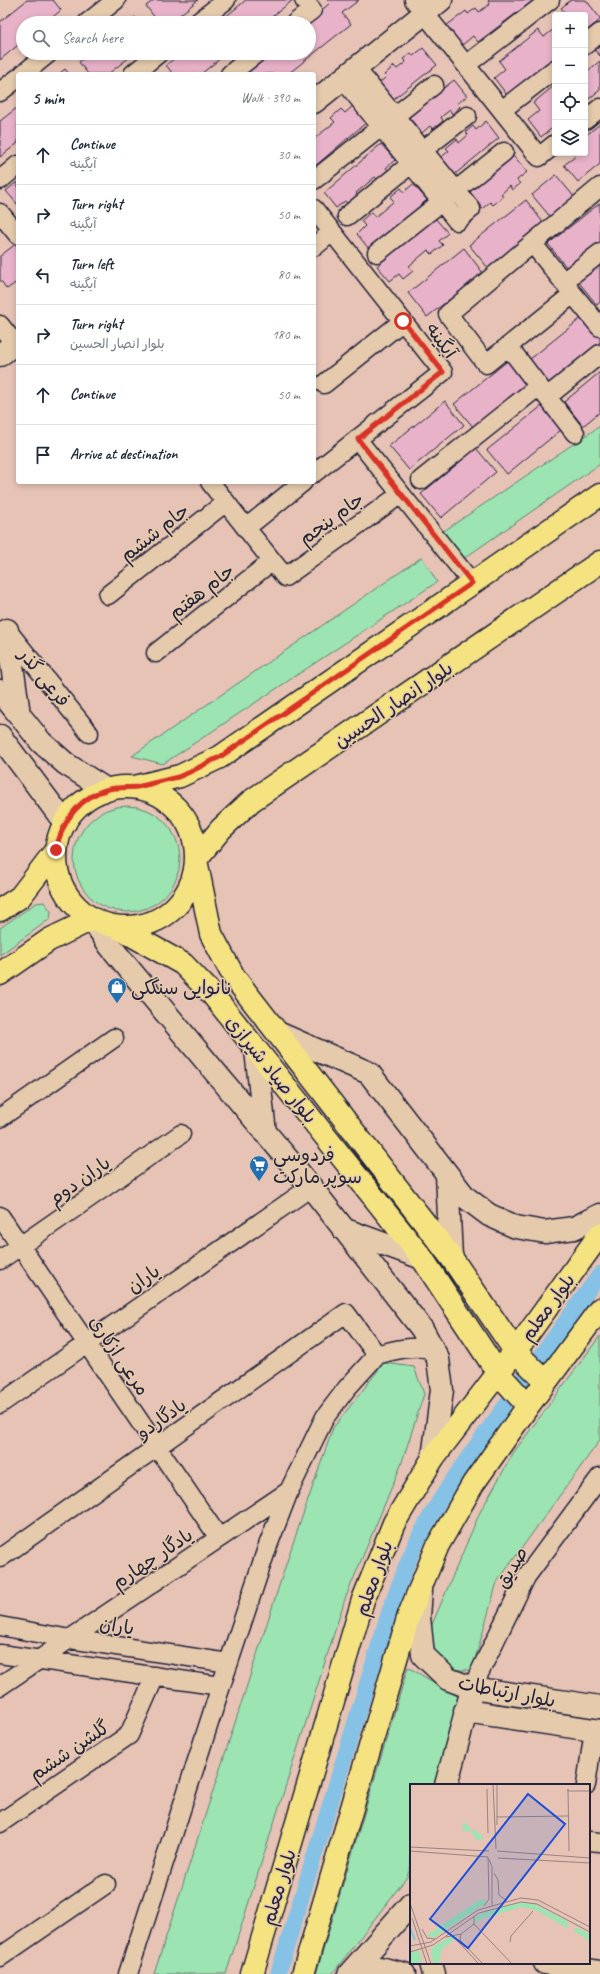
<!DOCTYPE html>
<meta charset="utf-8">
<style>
body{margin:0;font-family:Caveat,"Playpen Sans Arabic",sans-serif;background:#f6f6f7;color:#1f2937}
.controls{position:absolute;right:12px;top:12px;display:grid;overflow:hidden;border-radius:4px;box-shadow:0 2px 6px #0003}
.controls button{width:36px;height:36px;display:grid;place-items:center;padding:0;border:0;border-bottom:1px solid #e0e1e3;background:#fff;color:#1f2937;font:20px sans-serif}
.stop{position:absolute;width:12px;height:12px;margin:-9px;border:3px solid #d93025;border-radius:50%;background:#fff}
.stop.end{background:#d93025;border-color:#fff;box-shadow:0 1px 4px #0008}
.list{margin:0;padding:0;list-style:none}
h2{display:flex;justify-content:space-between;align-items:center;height:52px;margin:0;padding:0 16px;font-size:17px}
h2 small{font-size:13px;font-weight:400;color:#747a83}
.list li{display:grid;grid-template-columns:26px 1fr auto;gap:12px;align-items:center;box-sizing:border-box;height:60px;padding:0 16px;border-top:1px solid #e0e1e3}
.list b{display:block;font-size:15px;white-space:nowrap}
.list p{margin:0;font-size:13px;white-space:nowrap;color:#747a83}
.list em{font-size:13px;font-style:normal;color:#747a83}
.icon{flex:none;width:22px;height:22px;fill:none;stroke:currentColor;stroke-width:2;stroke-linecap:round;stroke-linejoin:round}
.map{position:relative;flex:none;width:600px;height:1974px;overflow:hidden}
.search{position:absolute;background:#fff;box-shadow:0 2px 6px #0003;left:16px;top:16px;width:300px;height:44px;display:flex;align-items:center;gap:10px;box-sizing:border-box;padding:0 14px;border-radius:22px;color:#747a83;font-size:15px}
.panel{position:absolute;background:#fff;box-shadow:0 2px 6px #0003;left:16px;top:72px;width:300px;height:412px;border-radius:4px}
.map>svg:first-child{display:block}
</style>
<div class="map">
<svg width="600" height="1974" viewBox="0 0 600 1974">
<rect width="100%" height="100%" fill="#e6c3b5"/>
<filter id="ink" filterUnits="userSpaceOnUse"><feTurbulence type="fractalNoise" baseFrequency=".025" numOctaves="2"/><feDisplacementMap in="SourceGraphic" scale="8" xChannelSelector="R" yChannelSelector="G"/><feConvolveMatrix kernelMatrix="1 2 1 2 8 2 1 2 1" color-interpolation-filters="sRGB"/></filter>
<g filter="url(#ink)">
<!-- green -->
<path fill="#9ce4b1" stroke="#5f8376" d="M600,426V464L463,559L441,533Z
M422,557L437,582L163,764L132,756Z
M74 859a53 53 0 1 1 106 0a53 53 0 1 1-106 0Z
M44,902L51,911L50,919L0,955V928L36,903Z
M600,1336V1440L497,1582L472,1670H456L437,1655L428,1634L480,1512L514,1452Z
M384,1363L414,1367L424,1394L401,1465L345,1599L226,1974H154L290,1552L333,1428Z
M408,1667L462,1699L435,1785H411V1865L407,1877L332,1974H316Z"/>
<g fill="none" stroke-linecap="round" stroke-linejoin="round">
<!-- canal -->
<path stroke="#86c2e5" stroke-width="16" d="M538,1360L600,1274
M521,1384L526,1376
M278,1974L390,1609C400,1584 408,1558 420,1535C445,1487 478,1443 510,1400"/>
</g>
<!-- building -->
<path fill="#e8b2c9" stroke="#22223b" d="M27,0H53L61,10L46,23H23V41L0,60V22Z
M154,0H198L170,23H159L146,6Z
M246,0H293L264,23H218Z
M327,0H359L342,13L351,24L288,74H242L269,53H309V23H306L330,3Z
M489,0H534L478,42L473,36L461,46L446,26L466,11L468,14L476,8L479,12L490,4L488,1Z
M571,0H586L600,18V20L585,32V15H567L561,8Z
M135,17L139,23H127Z
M555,28V57L507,95L494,78L505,69L499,61L538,30L544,37Z
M600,46V56L595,50Z
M423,48L437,65L391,101L378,84L386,77L384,75L394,66L397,69L406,62L403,59L411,53L413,56Z
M90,53H135L108,74H88L79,62Z
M181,53H227L201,74H173L166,65Z
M600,61V90L585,102V73Z
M65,69L69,74H59Z
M454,80L467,96L457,104L460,107L452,114L450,110L441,117L443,121L433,129L430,126L422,133L408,116Z
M555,85V126L541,137L528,120L539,111L533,103Z
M354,105L368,121L314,167V136L315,138L335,122L331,118L341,109L345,113Z
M18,107V143L0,157V121Z
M486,121L499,138L454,175L440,158L449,151L446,148L457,139L459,143L468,135L466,132L473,126L476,130Z
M600,124V164L578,182L564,165L576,156L573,153H585V136Z
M381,144L395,160L386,168L390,172L379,181L375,177L356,193L360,197L350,206L345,201L336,208L324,193Z
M514,156L527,172L517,180L520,184L512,190L510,186L501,194L503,197L493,205L490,202L482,209L469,192Z
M556,175L576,199L552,219L532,195Z
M18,181V205L6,191Z
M413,184L427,200L369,249L357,234L365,226L361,221L371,212L375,217L394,201L390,197L401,188L404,192Z
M526,200L545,225L489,269L469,245Z
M600,203V242L567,268L548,244Z
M434,217L448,233L439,241L443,245L432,254L428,250L409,266L413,271L403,279L399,274L390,281L377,266Z
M17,243L18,281L7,289L0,280V256Z
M464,248L483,273L427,317L408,293Z
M600,262V302L597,305L577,280Z
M585,315L600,334V342L549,384L529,360Z
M510,359L529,383L474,428L454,404Z
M600,372V412L583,426L564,402Z
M445,401L464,425L409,470L389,446Z
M543,405L562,429L507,474L487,450Z
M476,448L496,472L441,518L421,494Z"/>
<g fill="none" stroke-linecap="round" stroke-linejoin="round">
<!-- minor casing -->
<g stroke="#22223b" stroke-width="21">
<path id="minor" d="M414,0L539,157L555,144
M87,23L116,0
M197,23L226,0
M295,23L312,10L304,0
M585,45L600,33
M466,65L550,0
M23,74L49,53
M133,74L159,53
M230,74L257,53
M343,79L457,221L471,209L356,69
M0,92L18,78
M502,110L555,69
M585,120L600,108
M423,150L467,116
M0,180L18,165
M314,180L434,85
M314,209L443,372L314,473
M0,213L18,235
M347,216L411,164
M533,244L573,294L486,364L448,314L600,187
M314,247L332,232
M377,253L504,152
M563,282L600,253
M573,294L600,327
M0,325L15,344
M508,346L547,397L600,354
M324,384L403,321
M547,397L575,433
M357,439L472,583
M421,480L539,386
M210,482L246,528L303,482
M246,528L285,577L401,494
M108,595L226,502
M7,630L89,733
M156,653L272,561
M0,1118L114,1038
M0,1216L219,1538
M0,1260L181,1134
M377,1355C396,1349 412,1346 432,1349
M0,1404L311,1187
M0,1558L346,1313L377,1355L347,1388L325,1417L289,1491L267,1548L221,1686L128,1974
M0,1626L70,1639L229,1663
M0,1654L221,1686
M0,1686L289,1491
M472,1688L526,1577L600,1477
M586,1785L594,1730
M0,1823L129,1735L155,1676
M589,1841L600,1842
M0,1957L106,1884"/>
</g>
<!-- tertiary casing -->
<g stroke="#22223b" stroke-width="25">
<path id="tertiary" d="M314,102L441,0
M0,355L18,341
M421,1590L419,1617L423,1655L448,1679L472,1688L600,1707
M465,1711L600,1731
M446,1785L470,1697
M431,1963L434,1974
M545,1963L600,1972
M349,1974L411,1904
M349,1974L379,1968L404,1974"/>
</g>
<!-- secondary casing -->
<g stroke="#22223b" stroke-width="25">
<path id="secondary" d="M7,630L19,714
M0,691L41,742L66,764L107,790
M0,736L65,823
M92,919L110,946L311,1187L422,1329L438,1359L442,1390L433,1458
M278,1033L369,1073L465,1197L489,1215L516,1227L545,1232L574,1228L600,1215
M256,1050L265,1133
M447,1175L451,1257
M343,1229L422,1258"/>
</g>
<!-- primary casing -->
<g stroke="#22223b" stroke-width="25">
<path id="primary" d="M56 857a70 70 0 1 1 140 0a70 70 0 1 1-140 0Z
M135,787L180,776L220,757L600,495
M197,858L221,829L251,801L600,562
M197,865L211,934L234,977L451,1257L515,1351L545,1381
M0,910L20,897L56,850
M119,928L183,964L212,994L422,1258L498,1373L528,1406
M0,974L49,940L92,919
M252,1974L363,1600L394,1523L433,1458L525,1338L600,1234
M303,1974L409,1615L438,1545L473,1484L528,1406L600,1309"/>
</g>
<!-- minor -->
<use href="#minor" stroke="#e5caac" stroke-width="18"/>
<!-- tertiary -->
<use href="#tertiary" stroke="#e5caac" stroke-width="22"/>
<!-- secondary -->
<use href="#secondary" stroke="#e5caac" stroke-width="22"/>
<!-- primary -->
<use href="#primary" stroke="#f5e382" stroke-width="22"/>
</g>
</g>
<g fill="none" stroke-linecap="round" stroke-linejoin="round" filter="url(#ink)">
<!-- route -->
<path stroke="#d93025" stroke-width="5" d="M56,850C62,821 80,796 109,789C119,787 128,788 137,787C150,784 165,780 178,777C192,772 206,763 220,757L472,583L358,439L443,372L403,321"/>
</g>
<!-- icons -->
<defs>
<g id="shop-pin" transform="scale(1)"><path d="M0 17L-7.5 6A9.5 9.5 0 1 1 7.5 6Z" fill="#1f6fb2" stroke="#e5caac"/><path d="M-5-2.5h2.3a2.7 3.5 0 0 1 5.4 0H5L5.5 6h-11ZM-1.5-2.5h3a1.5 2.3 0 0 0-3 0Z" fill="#fff"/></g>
<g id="supermarket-pin" transform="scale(1)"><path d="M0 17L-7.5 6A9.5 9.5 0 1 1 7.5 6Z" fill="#1f6fb2" stroke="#e5caac"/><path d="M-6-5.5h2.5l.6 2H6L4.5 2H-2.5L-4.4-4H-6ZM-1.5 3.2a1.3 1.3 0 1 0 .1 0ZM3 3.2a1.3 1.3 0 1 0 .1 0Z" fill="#fff"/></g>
</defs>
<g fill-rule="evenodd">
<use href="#shop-pin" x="117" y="987"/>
<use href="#supermarket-pin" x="259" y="1165"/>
</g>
<g text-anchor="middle" stroke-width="3" stroke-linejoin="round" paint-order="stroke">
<!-- street labels -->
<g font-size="19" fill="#22223b" stroke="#e5caac">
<text transform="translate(442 340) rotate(55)" y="7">آبگینه</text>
<text transform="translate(331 518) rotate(-36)" y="7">جام پنجم</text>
<text transform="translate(154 532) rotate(-38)" y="7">جام ششم</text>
<text transform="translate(201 591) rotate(-38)" y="7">جام هفتم</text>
<text transform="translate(45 677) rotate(51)" y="7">فرعی گذر</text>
<text transform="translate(393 704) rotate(-34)" y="7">بلوار انصار الحسین</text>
<text transform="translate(272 1069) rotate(51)" y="7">بلوار صیاد شیرازی</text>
<text transform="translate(79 1180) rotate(-35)" y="7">یاران دوم</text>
<text transform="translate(143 1278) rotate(-35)" y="7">یاران</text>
<text transform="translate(547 1307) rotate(-54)" y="7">بلوار معلم</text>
<text transform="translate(120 1355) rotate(56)" y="7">مرعی ازکاری</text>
<text transform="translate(161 1418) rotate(-35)" y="7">یادگار‌دو</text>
<text transform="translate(152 1558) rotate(-34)" y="7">یادگار چهارم</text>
<text transform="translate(511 1567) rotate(-59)" y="7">صدیق</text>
<text transform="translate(373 1578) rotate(-70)" y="7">بلوار معلم</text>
<text transform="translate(117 1625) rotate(9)" y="7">یاران</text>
<text transform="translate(507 1691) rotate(11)" y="7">بلوار ارتباطات</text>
<text transform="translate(69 1750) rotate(-34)" y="7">گلشن ششم</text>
<text transform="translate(278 1887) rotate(-73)" y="7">بلوار معلم</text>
</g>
<!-- poi labels -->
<g font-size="19" fill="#22223b" stroke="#e5caac" text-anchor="start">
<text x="131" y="994">نانوایی سنگکی</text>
<text x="273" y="1161">فردوسی<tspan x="273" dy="22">سوپر مارکت</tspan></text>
</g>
</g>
<!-- overview -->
<g transform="translate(410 1784)">
<rect width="180" height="180" fill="#e6c3b5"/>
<path d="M53,39H57L58,43L73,52V55L66,56L62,47H53ZM75,115L76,119L23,154L17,151L68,117ZM108,119H122L157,137L159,145L126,126L111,123L71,135L65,139L64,134L73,129ZM166,143L180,150V157L164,147ZM41,153L45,155L32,165L29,180H24L21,169L23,163ZM10,167L11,180H0V168Z" fill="#9ce4b1"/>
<path fill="none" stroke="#86c2e5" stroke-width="2" d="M0,144L5,156"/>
<path fill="none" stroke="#988384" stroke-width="1" d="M83,0L86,65M87,0V41M77,5L78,49M159,7H180M158,8V5L159,67M87,33L158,32M0,63L79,67M0,67L78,73L79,115L74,122M87,67L180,74M88,74L180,79M79,75L82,83V122M84,89L88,96L89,111L97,117M0,119L21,180M64,133V140L102,180M2,134L17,180M12,145L17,154L25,155M51,150L50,156L73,180M43,152L69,180M36,153L51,150L64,140M100,158L101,152L123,127M0,162L21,158L68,126L111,114L128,116L180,143M0,168L23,161L69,129L111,118L127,120L180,148"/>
<path fill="#1d4ed8" fill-opacity="0.15" stroke="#1d4ed8" stroke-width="2" d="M118,10L155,40L58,164L20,135Z"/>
<rect width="180" height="180" fill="none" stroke="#22223b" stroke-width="2"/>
</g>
</svg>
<div class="controls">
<button>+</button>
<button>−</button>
<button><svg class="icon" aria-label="locate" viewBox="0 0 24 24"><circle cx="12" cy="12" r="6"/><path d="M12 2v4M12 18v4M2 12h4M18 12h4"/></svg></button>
<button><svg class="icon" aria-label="layers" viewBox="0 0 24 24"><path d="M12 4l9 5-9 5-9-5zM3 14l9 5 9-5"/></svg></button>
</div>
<div class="stop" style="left:403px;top:321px"></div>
<div class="stop end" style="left:56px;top:850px"></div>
<div class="search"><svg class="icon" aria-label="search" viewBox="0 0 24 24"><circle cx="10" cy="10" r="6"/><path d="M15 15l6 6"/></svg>Search here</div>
<section class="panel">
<h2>5 min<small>Walk · 390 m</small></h2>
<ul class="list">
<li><svg class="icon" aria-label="ahead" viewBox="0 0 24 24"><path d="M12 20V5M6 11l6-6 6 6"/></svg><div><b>Continue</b><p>آبگینه</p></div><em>30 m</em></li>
<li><svg class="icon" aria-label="right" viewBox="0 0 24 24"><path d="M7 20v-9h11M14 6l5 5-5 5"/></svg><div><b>Turn right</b><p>آبگینه</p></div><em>50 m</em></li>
<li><svg class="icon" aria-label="left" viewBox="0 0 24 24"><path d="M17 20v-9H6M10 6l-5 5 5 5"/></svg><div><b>Turn left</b><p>آبگینه</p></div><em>80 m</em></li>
<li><svg class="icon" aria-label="right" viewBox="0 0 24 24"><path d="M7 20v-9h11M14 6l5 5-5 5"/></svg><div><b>Turn right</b><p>بلوار انصار الحسین</p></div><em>180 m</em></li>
<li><svg class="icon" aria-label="ahead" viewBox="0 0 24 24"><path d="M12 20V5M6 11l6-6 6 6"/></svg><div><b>Continue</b></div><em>50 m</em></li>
<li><svg class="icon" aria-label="arrive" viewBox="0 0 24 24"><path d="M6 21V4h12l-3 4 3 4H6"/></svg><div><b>Arrive at destination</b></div></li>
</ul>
</section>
</div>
